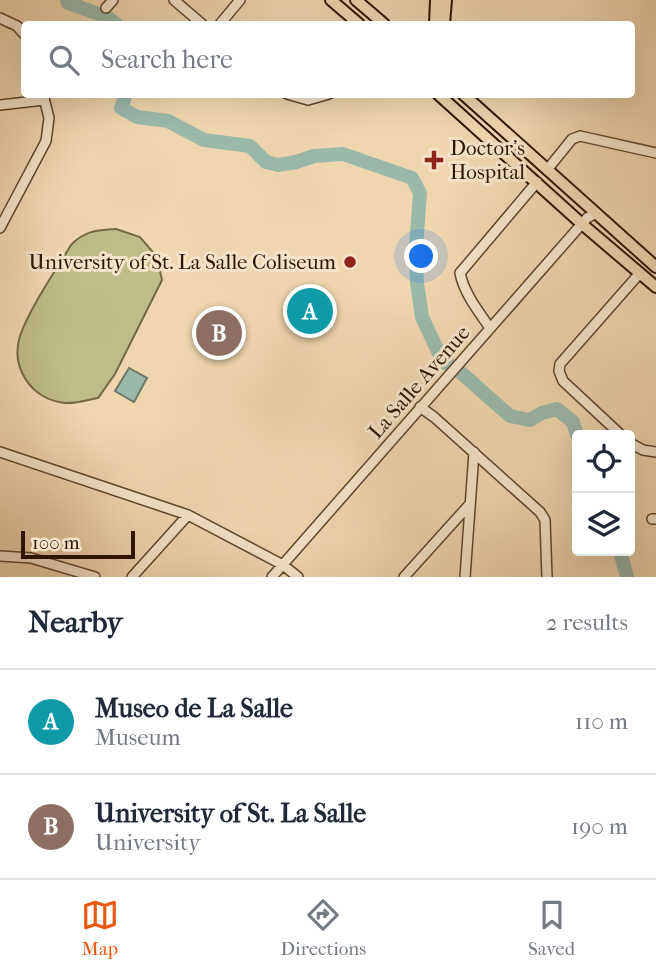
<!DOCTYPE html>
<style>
body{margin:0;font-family:"IM FELL French Canon",serif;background:#f6f6f7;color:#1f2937}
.controls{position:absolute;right:21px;bottom:21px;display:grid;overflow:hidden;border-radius:7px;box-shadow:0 7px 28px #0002}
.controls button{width:63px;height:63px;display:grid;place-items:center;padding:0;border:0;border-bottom:2px solid #e0e1e3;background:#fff;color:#1f2937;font:35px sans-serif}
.scale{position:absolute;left:21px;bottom:18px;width:114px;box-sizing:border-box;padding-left:7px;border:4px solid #2d1502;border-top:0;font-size:19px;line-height:24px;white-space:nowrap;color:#2d1502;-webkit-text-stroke:5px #f5e4cb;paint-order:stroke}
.you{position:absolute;left:422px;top:257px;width:24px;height:24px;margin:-18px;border:5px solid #fff;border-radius:50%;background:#1a73e8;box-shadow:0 0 0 10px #1a73e833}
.badge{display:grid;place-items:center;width:46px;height:46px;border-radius:50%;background:#ea580c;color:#fff;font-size:23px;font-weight:700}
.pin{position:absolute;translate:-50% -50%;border:4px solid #fff;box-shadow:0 2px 7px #0006}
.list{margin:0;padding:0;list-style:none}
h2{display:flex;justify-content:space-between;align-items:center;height:91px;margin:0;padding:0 28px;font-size:30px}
h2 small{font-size:23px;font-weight:400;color:#747a83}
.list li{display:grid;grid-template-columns:46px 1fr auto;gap:21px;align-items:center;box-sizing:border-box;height:105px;padding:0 28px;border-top:2px solid #e0e1e3}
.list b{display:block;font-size:26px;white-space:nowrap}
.list p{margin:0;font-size:23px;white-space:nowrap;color:#747a83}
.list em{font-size:23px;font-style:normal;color:#747a83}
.icon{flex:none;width:38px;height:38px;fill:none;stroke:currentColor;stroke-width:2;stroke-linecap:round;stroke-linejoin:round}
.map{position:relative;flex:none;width:656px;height:577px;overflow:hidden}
.search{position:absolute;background:#fff;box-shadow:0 7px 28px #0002;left:21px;right:21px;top:21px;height:77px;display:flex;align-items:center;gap:18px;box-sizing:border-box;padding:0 24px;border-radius:7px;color:#747a83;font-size:26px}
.sheet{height:301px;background:#fff}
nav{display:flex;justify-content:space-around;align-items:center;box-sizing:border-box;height:98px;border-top:2px solid #e0e1e3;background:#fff;font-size:19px;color:#747a83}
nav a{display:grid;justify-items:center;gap:4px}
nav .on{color:#ea580c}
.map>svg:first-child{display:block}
</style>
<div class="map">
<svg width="656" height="577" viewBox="0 0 656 577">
<rect width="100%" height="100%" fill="#f0d6af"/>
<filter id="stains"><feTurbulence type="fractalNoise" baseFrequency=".00286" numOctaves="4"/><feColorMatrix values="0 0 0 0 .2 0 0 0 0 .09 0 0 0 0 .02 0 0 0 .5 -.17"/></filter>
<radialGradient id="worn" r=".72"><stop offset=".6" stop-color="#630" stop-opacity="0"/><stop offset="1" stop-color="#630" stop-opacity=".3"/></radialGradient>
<!-- green -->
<path fill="#bfbc87" stroke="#766844" stroke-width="2" d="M116,229L140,237L157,257L162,280L115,374L98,398C87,400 76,404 65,403C32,400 10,368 20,336C29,309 56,270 71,245C84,231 97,230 116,229Z"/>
<!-- water -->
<path fill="#9ab9ab" stroke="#6e7767" stroke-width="2" d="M129,368L147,378L134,402L115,391Z"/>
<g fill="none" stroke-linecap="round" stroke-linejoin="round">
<!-- river -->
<path stroke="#9ab9ab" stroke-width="14" d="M67,0L68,3L107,17L116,24
M126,94L121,108L137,117L168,121L204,140L250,146L266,162L278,165L296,162L314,156L343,154L412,178L420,193L416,248L417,283L422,317L443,362L450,365
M458,370L510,416L530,420L542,413L557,409L573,422L577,435
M620,551L627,577"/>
<!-- minor casing -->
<g stroke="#5e452d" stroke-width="12">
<path id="minor" d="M174,0L202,24
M106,8L113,0
M0,18L17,26L24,34
M220,24L240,0
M287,94L308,100L329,94
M0,105L44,100
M547,170L572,139L580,136L656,153
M0,228L46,141L49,118L43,94
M490,328C478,311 464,293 460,273L537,182
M420,407L434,417L540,512L545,520L547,577
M621,435L563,381L559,371L560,364L640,273
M630,443L643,450L656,452
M0,452L188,515L283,565L298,577
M652,519H656
M0,556L31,558L95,577
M132,577L188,515
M272,577L587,218L596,213
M404,577L469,505
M465,577L474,452"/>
</g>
<!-- major casing -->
<g stroke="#2d1502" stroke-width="14">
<path id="major" d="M331,0L359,24
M356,0L384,24
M435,24L436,0
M444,24L446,0
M438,94L582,224L656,287
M463,94L656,267"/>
</g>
<!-- minor -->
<use href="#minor" stroke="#f5e4cb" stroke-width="9"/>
<!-- major -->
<use href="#major" stroke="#f0d6af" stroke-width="10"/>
</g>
<!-- markers -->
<g fill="#8f2418" stroke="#f5e4cb" stroke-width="2.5">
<path d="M430.5 149.5h7v7h7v7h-7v7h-7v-7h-7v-7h7z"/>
<circle cx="350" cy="262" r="7"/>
</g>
<g text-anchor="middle" stroke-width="6" stroke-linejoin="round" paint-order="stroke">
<!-- poi labels -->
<g font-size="21" fill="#2d1502" stroke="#f5e4cb" text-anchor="start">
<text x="450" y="155">Doctor's<tspan x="450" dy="24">Hospital</tspan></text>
<text x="336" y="269" text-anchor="end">University of St. La Salle Coliseum</text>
</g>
<!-- street labels -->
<g font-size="21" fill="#2d1502" stroke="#f5e4cb">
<text transform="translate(419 382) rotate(-49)" y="7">La Salle Avenue</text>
</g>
</g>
<rect width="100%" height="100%" filter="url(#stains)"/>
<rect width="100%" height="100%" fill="url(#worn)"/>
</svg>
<div class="controls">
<button><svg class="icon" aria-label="locate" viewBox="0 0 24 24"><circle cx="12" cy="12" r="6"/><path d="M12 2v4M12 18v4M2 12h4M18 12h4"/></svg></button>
<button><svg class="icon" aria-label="layers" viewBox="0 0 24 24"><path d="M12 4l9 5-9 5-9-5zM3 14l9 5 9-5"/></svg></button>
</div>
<div class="scale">100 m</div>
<div class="you"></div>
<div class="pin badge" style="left:310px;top:311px;background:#0f9aa8">A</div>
<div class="pin badge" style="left:219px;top:333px;background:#8d6e63">B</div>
<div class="search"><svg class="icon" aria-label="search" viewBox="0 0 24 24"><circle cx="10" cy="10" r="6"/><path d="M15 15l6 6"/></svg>Search here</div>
</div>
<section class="sheet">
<h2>Nearby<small>2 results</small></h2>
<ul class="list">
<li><span class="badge" style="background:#0f9aa8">A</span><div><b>Museo de La Salle</b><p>Museum</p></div><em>110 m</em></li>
<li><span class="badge" style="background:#8d6e63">B</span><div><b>University of St. La Salle</b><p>University</p></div><em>190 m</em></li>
</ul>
</section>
<nav>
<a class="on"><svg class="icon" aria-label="map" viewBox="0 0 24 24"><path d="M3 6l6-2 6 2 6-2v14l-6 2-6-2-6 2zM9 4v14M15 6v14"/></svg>Map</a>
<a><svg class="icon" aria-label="directions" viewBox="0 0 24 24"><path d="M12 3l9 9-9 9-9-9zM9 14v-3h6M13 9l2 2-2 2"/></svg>Directions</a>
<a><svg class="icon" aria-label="saved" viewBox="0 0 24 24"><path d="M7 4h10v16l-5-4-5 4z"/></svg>Saved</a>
</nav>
